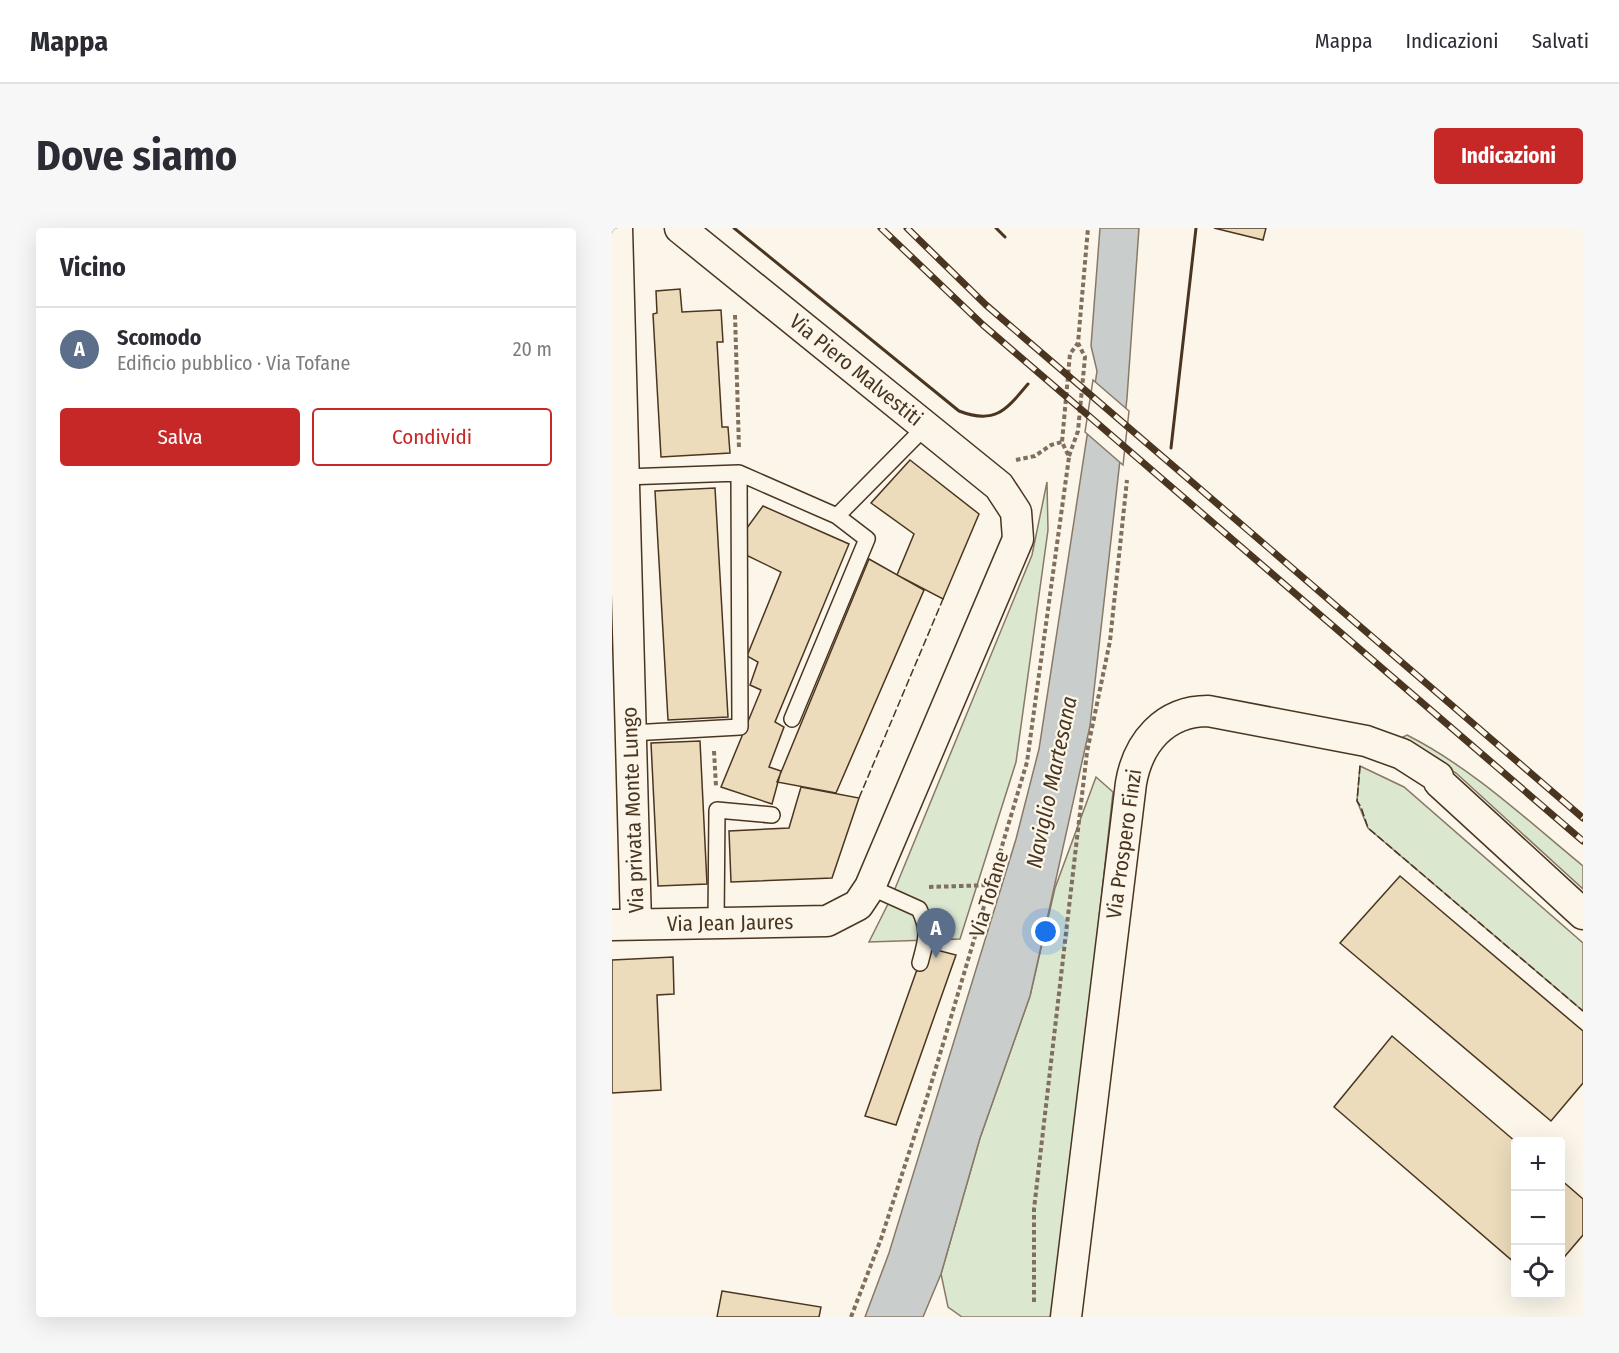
<!DOCTYPE html>
<html lang="it">
<meta charset="utf-8">
<style>
body{margin:0;font-family:"Fira Sans Condensed",sans-serif;background:#f7f7f7;color:#2b2b33}
.controls{position:absolute;right:18px;bottom:18px;display:grid;overflow:hidden;border-radius:6px;box-shadow:0 6px 24px #0002}
.controls button{width:54px;height:54px;display:grid;place-items:center;padding:0;border:0;border-bottom:2px solid #e1e1e2;background:#fff;color:#2b2b33;font:30px sans-serif}
.you{position:absolute;left:434px;top:704px;width:21px;height:21px;margin:-15px;border:4px solid #fff;border-radius:50%;background:#1a73e8;box-shadow:0 0 0 9px #1a73e833}
.badge{display:grid;place-items:center;width:39px;height:39px;border-radius:50%;background:#c62828;color:#fff;font-size:20px;font-weight:700}
.pin{position:absolute;translate:-50% -50px;filter:drop-shadow(0 2px 3px #0008)}
.pin::after{content:'';position:absolute;top:32px;width:21px;height:18px;background:inherit;clip-path:polygon(0 0,100% 0,50% 100%)}
.list{margin:0;padding:0;list-style:none}
h2{display:flex;justify-content:space-between;align-items:center;height:78px;margin:0;padding:0 24px;font-size:26px}
h2 small{font-size:20px;font-weight:400;color:#7c7c81}
.list li{display:grid;grid-template-columns:39px 1fr auto;gap:18px;align-items:center;box-sizing:border-box;height:84px;padding:0 24px;border-top:2px solid #e1e1e2}
.list b{display:block;font-size:22px;white-space:nowrap}
.list p{margin:0;font-size:20px;white-space:nowrap;color:#7c7c81}
.list em{font-size:20px;font-style:normal;color:#7c7c81}
.actions{display:flex;gap:12px;padding:18px 24px}
.actions a{flex:1;padding:14px 0;border:2px solid #c62828;border-radius:6px;text-align:center;font-size:21px;color:#c62828}
.actions .main{background:#c62828;color:#fff}
.icon{flex:none;width:33px;height:33px;fill:none;stroke:currentColor;stroke-width:2;stroke-linecap:round;stroke-linejoin:round}
.map{position:relative;flex:none;width:971px;height:1089px;overflow:hidden;border-radius:6px}
header{display:flex;align-items:center;gap:36px;box-sizing:border-box;height:84px;padding:0 30px;background:#fff;border-bottom:2px solid #e1e1e2}
header strong{font-size:28px}
nav{display:flex;gap:33px;margin-inline-start:auto;font-size:21px}
.intro{display:flex;align-items:center;justify-content:space-between;box-sizing:border-box;height:144px;padding:0 36px}
h1{margin:0;font-size:42px}
.button{padding:15px 27px;border-radius:6px;background:#c62828;color:#fff;font-size:21px;font-weight:700}
main{display:flex;gap:36px;padding:0 36px}
aside{flex:1;background:#fff;border-radius:6px;box-shadow:0 6px 24px #0002}
.map>svg:first-child{display:block}
</style>
<header>
<strong>Mappa</strong>
<nav><a>Mappa</a><a>Indicazioni</a><a>Salvati</a></nav>
</header>
<div class="intro"><h1>Dove siamo</h1><a class="button">Indicazioni</a></div>
<main>
<aside>
<h2>Vicino<small></small></h2>
<ul class="list">
<li><span class="badge" style="background:#5c6f8a">A</span><div><b>Scomodo</b><p>Edificio pubblico · Via Tofane</p></div><em>20 m</em></li>
</ul>
<div class="actions"><a class="main">Salva</a><a>Condividi</a></div>
</aside>
<div class="map">
<svg width="971" height="1089" viewBox="0 0 971 1089">
<rect width="100%" height="100%" fill="#fbf6e9"/>
<!-- green -->
<path fill="#dce7d0" stroke="#887966" stroke-width="1.5" d="M435,254L436,302L404,534L348,711L257,714L280,668L420,327Z
M795,507C860,540 915,592 971,638V661L844,545L789,510Z
M748,538L792,559L971,715V783L756,600L745,573Z
M484,549L501,564L443,1089H350L336,1079L329,1046L368,910L418,768L443,660Z"/>
<!-- water -->
<path fill="#c9cecd" stroke="#887966" stroke-width="1.5" d="M488,0H527L515,170L478,498L418,768L368,910L329,1046L311,1089H253L277,1025L404,611L427,521L485,143L479,118Z"/>
<!-- pier -->
<path fill="#fbf6e9" stroke="#887966" stroke-width="1.5" d="M481,152L517,183L511,237L473,204Z"/>
<!-- building -->
<path fill="#ecdcbc" stroke="#4a3520" stroke-width="1.5" d="M602,0H654L651,12Z
M68,61L70,84L109,82L111,114H105L110,199H116L118,225L49,229L41,86L45,85L44,63Z
M298,232L367,286L331,371L285,347L302,306L259,275Z
M103,260L116,489L56,492L43,263Z
M151,278L237,316L163,494L172,499L157,539L169,543L160,576L109,559L149,462L138,457L146,434L135,428L169,344L134,327L132,304Z
M257,331L312,362L224,565L165,554Z
M88,513L95,656L46,658L39,515Z
M189,559L247,570L220,650L119,654L117,603L177,600Z
M788,648L971,803V855L939,893L728,715Z
M313,719L344,727L284,897L253,888Z
M61,729L62,766L45,767L49,862L0,865V732Z
M780,808L904,914L903,1035L722,879Z
M948,951L971,971V1007L948,1034Z
M110,1063L209,1079L207,1089H105Z"/>
<g fill="none" stroke-linecap="round" stroke-linejoin="round">
<!-- lane casing -->
<g stroke="#4a3520" stroke-width="18">
<path id="lane" d="M12,249L127,245L225,288L255,311L180,491
M225,288L314,198
M19,505L128,499L127,245
M258,659L307,681C318,703 314,713 308,735
M104,695L105,582L160,587"/>
</g>
<!-- street casing -->
<g stroke="#4a3520" stroke-width="33">
<path id="street" d="M5,0L24,696
M0,697L215,693L246,677L258,659L406,311L404,284L387,258L68,0
M454,1089L519,555C526,515 552,483 596,483L754,513L790,526L826,549L827,554L971,686"/>
</g>
<!-- path -->
<path stroke="#7f6f5c" stroke-width="4" stroke-dasharray="4.5 3" stroke-linecap="butt" d="M123,87L127,220
M457,228L466,203L473,129L466,115
M404,232L423,228L439,217L450,214
M102,523L104,558
M317,659L380,657
M422,1074V981L475,524L498,413L515,252
M239,1089L269,1011L317,863L415,534L457,229L450,214L458,126L466,115L476,0"/>
<!-- lane -->
<use href="#lane" stroke="#fbf6e9" stroke-width="15"/>
<!-- street -->
<use href="#street" stroke="#fbf6e9" stroke-width="30"/>
<!-- rail casing -->
<g stroke="#4a3520" stroke-width="7">
<path id="rail" d="M269,0L371,97L971,613
M295,0L374,77L971,590"/>
</g>
<!-- rail -->
<use href="#rail" stroke="#fbf6e9" stroke-width="4.5" stroke-dasharray="14" stroke-linecap="butt"/>
<!-- fence -->
<path stroke="#4a3520" stroke-width="1.5" stroke-dasharray="8 3" stroke-linecap="butt" d="M748,538L745,573L749,579L756,600L971,783
M247,570L331,371"/>
<!-- wall -->
<path stroke="#4a3520" stroke-width="3" d="M122,0L347,183C383,197 394,182 416,156
M384,0L393,9
M559,220L584,0"/>
</g>
<g text-anchor="middle" stroke-width="4.5" stroke-linejoin="round" paint-order="stroke">
<!-- street labels -->
<g font-size="21" fill="#4a3520" stroke="#fbf6e9">
<text transform="translate(244 142) rotate(39)" y="7">Via Piero Malvestiti</text>
<text transform="translate(21 582) rotate(-92)" y="7">Via privata Monte Lungo</text>
<text transform="translate(512 616) rotate(-82)" y="7">Via Prospero Finzi</text>
<text transform="translate(377 666) rotate(-73)" y="7">Via Tofane</text>
<text transform="translate(118 695) rotate(-1)" y="7">Via Jean Jaures</text>
</g>
<!-- water labels -->
<g font-size="22" font-style="italic" fill="#4a3520" stroke="#fbf6e9">
<text transform="translate(439 554) rotate(-78)" y="8">Naviglio Martesana</text>
</g>
</g>
</svg>
<div class="controls">
<button>+</button>
<button>−</button>
<button><svg class="icon" aria-label="locate" viewBox="0 0 24 24"><circle cx="12" cy="12" r="6"/><path d="M12 2v4M12 18v4M2 12h4M18 12h4"/></svg></button>
</div>
<div class="you"></div>
<div class="pin badge" style="left:324px;top:730px;background:#5c6f8a">A</div>
</div>
</main>
